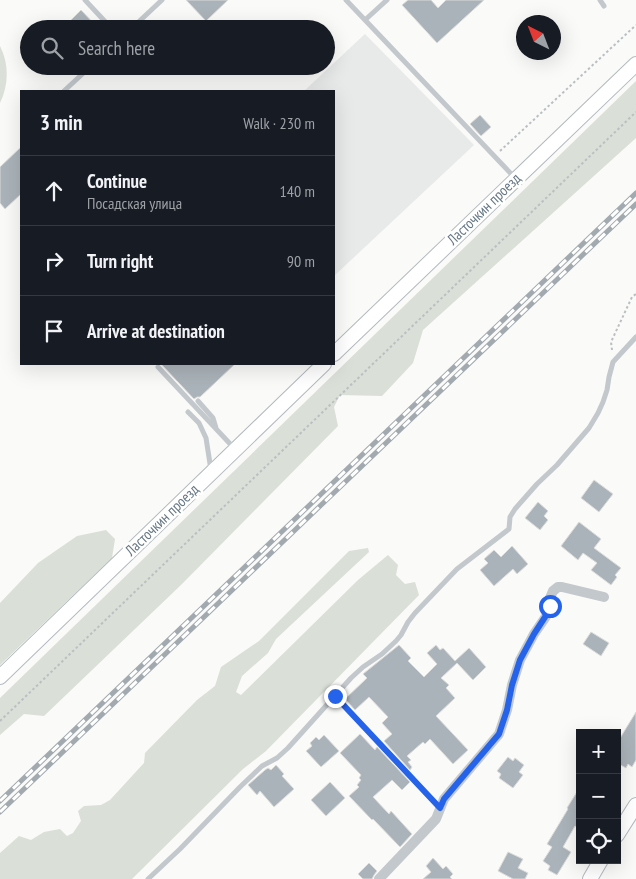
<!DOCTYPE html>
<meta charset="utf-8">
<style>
body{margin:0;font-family:"PT Sans Narrow",sans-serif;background:#242831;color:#f1f3f6}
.controls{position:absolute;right:15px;bottom:15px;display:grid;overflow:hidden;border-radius:0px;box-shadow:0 5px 20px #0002}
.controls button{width:45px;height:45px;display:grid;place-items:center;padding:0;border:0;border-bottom:1px solid #363941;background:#171b24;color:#f1f3f6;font:25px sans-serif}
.compass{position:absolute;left:516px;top:15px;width:45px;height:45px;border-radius:50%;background:#171b24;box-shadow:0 5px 20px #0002;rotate:318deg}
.stop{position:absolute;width:15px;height:15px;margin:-11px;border:4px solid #2563eb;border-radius:50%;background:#fff}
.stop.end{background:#2563eb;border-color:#fff;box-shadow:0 1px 5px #0008}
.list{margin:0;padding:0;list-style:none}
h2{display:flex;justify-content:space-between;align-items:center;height:65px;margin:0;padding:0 20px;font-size:21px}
h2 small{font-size:16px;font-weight:400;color:#9ea1a6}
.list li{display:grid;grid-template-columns:32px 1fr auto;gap:15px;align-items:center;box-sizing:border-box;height:70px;padding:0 20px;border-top:1px solid #363941}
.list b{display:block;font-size:19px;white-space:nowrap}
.list p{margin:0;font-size:16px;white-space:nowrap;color:#9ea1a6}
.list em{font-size:16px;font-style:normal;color:#9ea1a6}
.icon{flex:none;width:28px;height:28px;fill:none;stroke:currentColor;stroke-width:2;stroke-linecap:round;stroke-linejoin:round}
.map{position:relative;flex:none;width:636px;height:879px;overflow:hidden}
.search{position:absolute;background:#171b24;box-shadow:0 5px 20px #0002;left:20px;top:20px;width:315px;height:55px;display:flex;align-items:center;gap:12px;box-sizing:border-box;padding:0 18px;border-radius:28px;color:#9ea1a6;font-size:19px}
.panel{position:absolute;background:#171b24;box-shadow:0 5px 20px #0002;left:20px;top:90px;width:315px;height:275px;border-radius:0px}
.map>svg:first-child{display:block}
</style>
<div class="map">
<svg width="636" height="879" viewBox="0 0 636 879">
<rect width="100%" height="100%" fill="#fafaf8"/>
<!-- built -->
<path fill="#e8e9e9" d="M365,34L474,145L334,276V91H304Z"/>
<!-- green -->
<path fill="#dadfd7" d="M0,46C9,64 9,84 0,103Z
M636,81V138L423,330L413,363L382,396L340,395L334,407L338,426L182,584L44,716L24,714L0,735V698Z
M106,530L115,539L112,558L0,665V603L38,563L77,536Z
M368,548L369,552L276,639L268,653L242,676L236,692L241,695L358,580L388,555L398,565L396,575L405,584L415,582L419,595L266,751L243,769L132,879H0V853L19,836L31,840L44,832L60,829L67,836L73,833L81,821L78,811L84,806L101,805L110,800L144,763L145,753L197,700L215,686L221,667L259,641L349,551Z"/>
<!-- building -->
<path fill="#aab3b9" stroke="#dcdcda" d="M186,0H228L206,21Z
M408,0H431L438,8L446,0H484L437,43L402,5Z
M81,10L99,29H74L68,23Z
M480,115L491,127L481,136L470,124Z
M21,147V194L5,209L0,203V167Z
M161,364H235L200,397H197L194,399Z
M594,480L613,494L599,512L581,498Z
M538,502L548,511L544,516L548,520L540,530L525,518Z
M579,522L601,539L594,548L621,568L615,575L617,577L611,585L591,570L597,563L583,553L578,560L561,546Z
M512,546L528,564L517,574L513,569L494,586L480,570L488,563L484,559L494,550L501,557Z
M591,632L609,643L601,656L583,644Z
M399,645L411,658L408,661L424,677L437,664L427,653L436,645L440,650L443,648L455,661L469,648L486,667L473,680L457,663L441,678L449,685L446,688L455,698L436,716L468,750L453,764L430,739L425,744L423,742L407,756L411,760L408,762L412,767L410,770L384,741L392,734L382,723L388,717L369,697L355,710L345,699L367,678L363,674Z
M636,712V760L632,767L628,764L626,768L617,763V743Z
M360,734L375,750L377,747L410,782L402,790L392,780L373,797L389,814L391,811L412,834L400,847L373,819L372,820L349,796L359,787L357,785L361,780L359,778L361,775L340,753Z
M324,735L339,751L321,767L306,751L312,746L310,743L316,737L319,740Z
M508,757L513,761L515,758L524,765L519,772L523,775L513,788L499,778L501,774L497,771Z
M276,765L284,774L282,776L294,789L274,807L260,791L257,795L248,785L265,770L268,768L271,770Z
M330,782L345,798L326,816L311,800Z
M580,787V829L575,826L563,847L571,852L557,875L548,870L550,866L543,861L552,847L547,844L568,809L567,808Z
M508,852L523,859L518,868L528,873L525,879H513L498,871Z
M433,858L443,869L446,866L453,874L450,877L452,879H423L431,872L426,866Z
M369,863L377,871L374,875L372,879H363L358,874Z"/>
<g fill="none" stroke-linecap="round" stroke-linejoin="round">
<!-- secondary casing -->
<g stroke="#b3babf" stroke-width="16">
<path id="secondary" d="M334,354L636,64
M0,677L324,364
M617,835L636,805
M590,879L601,860"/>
</g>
<!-- path -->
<path stroke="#bbbfc2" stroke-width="2" stroke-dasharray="2.5 2.5" stroke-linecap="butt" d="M500,151L636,25
M612,350L611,342L632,297L636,294
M0,721L636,112"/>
<!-- lane -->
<path stroke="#c3c8cc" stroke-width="5" d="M85,0L112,29
M346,0L365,20L387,0
M600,0L604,6
M365,20L515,178
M131,29L162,0
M64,91L91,66
M158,367L234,448
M198,401L213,418L216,428
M188,412L199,423L206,438L211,470
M335,696L440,808
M148,879L180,849L240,787L262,766L277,758L288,748L351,678L363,667L382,654L396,641L401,635L408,622L415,613L457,569L509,529L510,517L515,509L537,484L557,465L589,428L598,413L603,402L607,390L609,377L613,362L636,337"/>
<!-- street -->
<path stroke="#c3c8cc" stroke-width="10" d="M379,879L436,819L444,799L499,734L507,710L512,685L520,660L534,634L547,615L550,606V598L553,591L558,587H562L604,597"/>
<!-- secondary -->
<use href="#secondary" stroke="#fff" stroke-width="14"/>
<!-- rail casing -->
<g stroke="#a2aab0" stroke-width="5">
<path id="rail" d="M0,801L636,193
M0,812L636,204"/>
</g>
<!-- rail -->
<use href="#rail" stroke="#fff" stroke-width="3" stroke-dasharray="9" stroke-linecap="butt"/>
</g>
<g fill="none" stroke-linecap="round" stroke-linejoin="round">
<!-- route -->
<path stroke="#2563eb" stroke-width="6" d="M335,696L440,808L444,799L499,734L507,710L512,685L520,660L534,634L547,614L550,606"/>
</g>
<g text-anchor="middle" stroke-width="5" stroke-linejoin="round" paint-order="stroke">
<!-- street labels -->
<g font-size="15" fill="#657683" stroke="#fff">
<text transform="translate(484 209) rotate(-44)" y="5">Ласточкин проезд</text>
<text transform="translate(162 520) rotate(-44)" y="5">Ласточкин проезд</text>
</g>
</g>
</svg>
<div class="controls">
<button>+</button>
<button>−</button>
<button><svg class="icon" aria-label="locate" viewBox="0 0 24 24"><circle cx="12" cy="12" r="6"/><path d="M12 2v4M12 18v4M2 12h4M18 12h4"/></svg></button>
</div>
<svg class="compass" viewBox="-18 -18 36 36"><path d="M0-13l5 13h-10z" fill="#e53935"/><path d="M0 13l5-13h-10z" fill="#9ea1a6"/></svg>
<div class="stop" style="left:550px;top:606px"></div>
<div class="stop end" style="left:335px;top:696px"></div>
<div class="search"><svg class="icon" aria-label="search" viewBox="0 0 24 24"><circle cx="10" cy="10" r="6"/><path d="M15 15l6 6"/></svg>Search here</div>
<section class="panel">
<h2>3 min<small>Walk · 230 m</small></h2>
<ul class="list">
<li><svg class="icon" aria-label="ahead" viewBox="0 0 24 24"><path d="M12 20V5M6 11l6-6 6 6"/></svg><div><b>Continue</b><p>Посадская улица</p></div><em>140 m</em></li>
<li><svg class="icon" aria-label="right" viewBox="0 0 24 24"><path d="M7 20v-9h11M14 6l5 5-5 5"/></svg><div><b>Turn right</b></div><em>90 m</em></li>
<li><svg class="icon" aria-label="arrive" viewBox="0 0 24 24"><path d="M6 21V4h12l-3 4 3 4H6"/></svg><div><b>Arrive at destination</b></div></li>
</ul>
</section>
</div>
